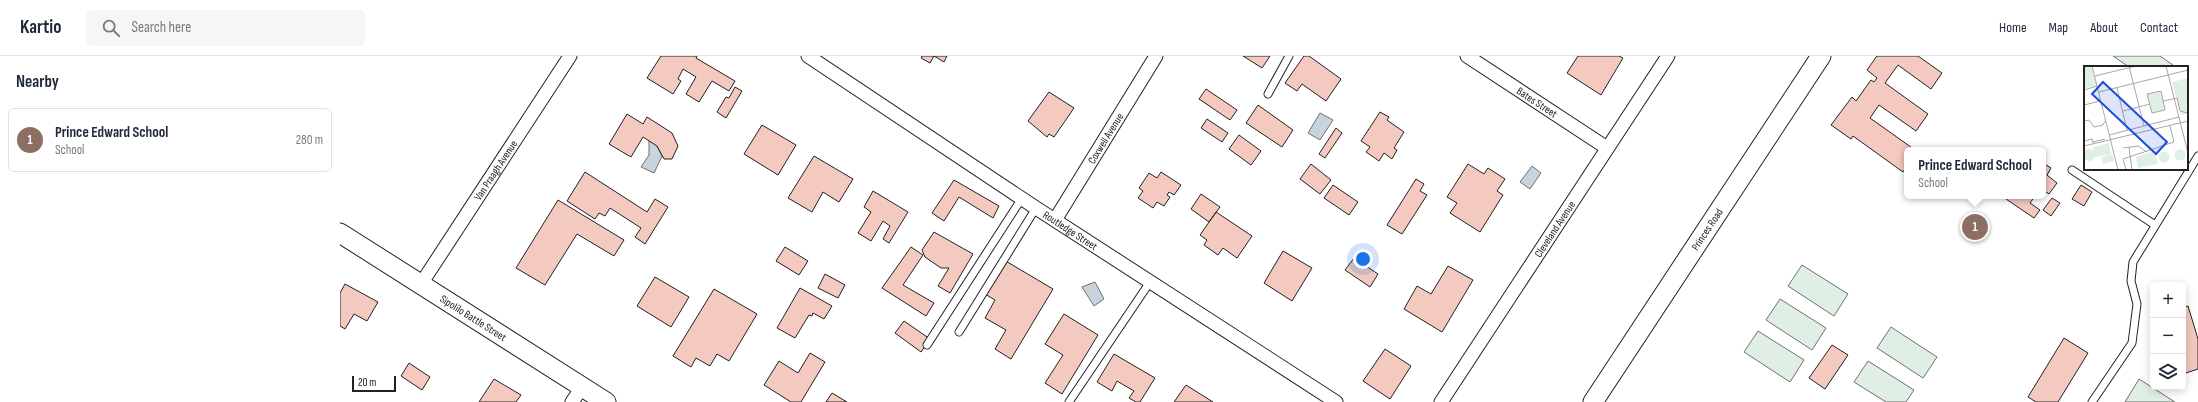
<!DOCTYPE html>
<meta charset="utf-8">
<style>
body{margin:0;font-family:"Sofia Sans Condensed",sans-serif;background:#f6f6f7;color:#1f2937}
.controls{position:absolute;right:12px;bottom:12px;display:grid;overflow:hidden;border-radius:6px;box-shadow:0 2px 10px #0003}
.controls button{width:36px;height:36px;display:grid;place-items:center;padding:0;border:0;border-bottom:1px solid #e0e1e3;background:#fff;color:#1f2937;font:20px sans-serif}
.scale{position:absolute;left:12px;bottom:10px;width:44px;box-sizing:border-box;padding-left:4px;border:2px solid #222;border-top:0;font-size:11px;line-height:14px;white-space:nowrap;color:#222;-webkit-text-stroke:3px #fff;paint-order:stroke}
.you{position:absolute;left:1023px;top:203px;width:14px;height:14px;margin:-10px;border:3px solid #fff;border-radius:50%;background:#1a73e8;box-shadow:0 0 0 6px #1a73e833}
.badge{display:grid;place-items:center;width:26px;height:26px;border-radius:50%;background:#db2777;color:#fff;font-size:13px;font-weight:700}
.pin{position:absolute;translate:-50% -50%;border:2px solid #fff;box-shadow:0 1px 4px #0006}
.popup{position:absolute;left:1564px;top:91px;width:142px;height:52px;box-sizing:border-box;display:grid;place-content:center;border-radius:6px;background:#fff;filter:drop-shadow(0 1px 3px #0005);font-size:13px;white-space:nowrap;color:#747a83}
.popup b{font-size:15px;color:#1f2937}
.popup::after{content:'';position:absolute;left:50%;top:100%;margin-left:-8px;border:8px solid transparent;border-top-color:#fff}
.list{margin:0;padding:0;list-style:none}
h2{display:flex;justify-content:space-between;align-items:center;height:52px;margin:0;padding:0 16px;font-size:17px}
h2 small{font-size:13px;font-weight:400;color:#747a83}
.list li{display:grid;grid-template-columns:26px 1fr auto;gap:12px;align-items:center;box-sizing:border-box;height:64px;margin:0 8px 8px;padding:0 8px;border:1px solid #e0e1e3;border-radius:6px}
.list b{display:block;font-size:15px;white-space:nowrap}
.list p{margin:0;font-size:13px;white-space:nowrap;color:#747a83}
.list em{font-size:13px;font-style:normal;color:#747a83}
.icon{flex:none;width:22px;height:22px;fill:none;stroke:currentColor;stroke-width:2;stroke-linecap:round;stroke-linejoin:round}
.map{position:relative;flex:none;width:1858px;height:346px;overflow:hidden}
header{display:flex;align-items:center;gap:24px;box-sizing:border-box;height:56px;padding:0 20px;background:#fff;border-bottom:1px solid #e0e1e3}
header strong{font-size:19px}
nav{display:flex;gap:22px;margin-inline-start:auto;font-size:14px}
.search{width:280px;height:36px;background:#f6f6f7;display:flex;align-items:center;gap:10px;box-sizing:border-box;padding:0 14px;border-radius:6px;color:#747a83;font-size:15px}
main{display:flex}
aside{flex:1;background:#fff}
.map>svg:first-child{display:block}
</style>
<header>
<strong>Kartio</strong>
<div class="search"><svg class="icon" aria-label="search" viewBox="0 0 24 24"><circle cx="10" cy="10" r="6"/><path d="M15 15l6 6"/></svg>Search here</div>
<nav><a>Home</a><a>Map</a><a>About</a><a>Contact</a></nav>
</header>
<main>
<aside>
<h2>Nearby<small></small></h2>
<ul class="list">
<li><span class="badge" style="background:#8d6e63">1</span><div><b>Prince Edward School</b><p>School</p></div><em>280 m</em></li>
</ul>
</aside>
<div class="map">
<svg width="1858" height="346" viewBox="0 0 1858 346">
<rect width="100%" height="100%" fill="#fff"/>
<!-- green -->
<path fill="#e0efe3" stroke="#6f6f6f" d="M1773,0H1820L1833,9L1831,11H1789Z
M1462,209L1508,238L1494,260L1448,230Z
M1440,243L1486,272L1472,294L1426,264Z
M1551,271L1597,301L1583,322L1537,292Z
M1418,275L1464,304L1450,326L1404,296Z
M1528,305L1574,334L1566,346H1546L1514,326Z
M1799,323L1835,346H1785Z"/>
<!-- water -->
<path fill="#c7d3dd" stroke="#6f6f6f" d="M980,57L993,64L980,84L968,77Z
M309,84L317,90L322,100L314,117L301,111L309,99Z
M1192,110L1201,117L1190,133L1180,126Z
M755,226L764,243L754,250L742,231Z"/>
<!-- building -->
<path fill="#f3c9c0" stroke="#222" d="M321,0H357L356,2L395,25L389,35L372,25L359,46L346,38L356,21L343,13L338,23L341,25L333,38L307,22Z
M582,0H607L604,6L594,0L590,7L581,2Z
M903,0H930L922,12Z
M964,0H969L1001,23L986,45L962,28L957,35L945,27Z
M1238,0H1279L1283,2L1261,39L1227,17Z
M1537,0H1578L1602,17L1591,33L1558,9L1545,27L1588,58L1576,75L1539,49L1530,62L1575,94H1567V110L1563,116L1513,80L1511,83L1491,69L1512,41L1516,45L1531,24L1534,26L1537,22L1527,14Z
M395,31L402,35L386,62L377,56L386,41L389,42Z
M866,33L897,54L890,64L859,43Z
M709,36L734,52L714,81L709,78L707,81L688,65Z
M918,49L953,74L942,91L906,67Z
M1040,56L1049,61L1047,64L1064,76L1054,92L1057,94L1052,103L1044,97L1039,105L1026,96L1030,91L1021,85Z
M287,58L303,68L307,61L332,77L338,90L332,103H324L317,90L303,81L291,101L269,88Z
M867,63L888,77L882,86L861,72Z
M422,69L456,89L438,119L404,98Z
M996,72L1002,77L985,102L979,98Z
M899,79L921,95L911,109L889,93Z
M474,100L513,123L499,146L483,136L472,156L448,142Z
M1703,107L1711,112L1707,119L1717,127L1709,138L1703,134Z
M971,108L991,124L980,138L960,123Z
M1128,108L1144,118L1148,112L1165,123L1157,135L1163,139L1140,176L1110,157L1117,147L1107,141Z
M245,116L307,156L315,143L328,151L305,188L295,181L301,172L270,152L265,160L259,157L255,163L227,145Z
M821,116L841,129L834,139L829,136L827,139L830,141L824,150L817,146L813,152L798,142L803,135L799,132L809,117L817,122Z
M1076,123L1084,128L1080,135L1087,139L1062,178L1047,169Z
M614,124L659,150L653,162L619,141L604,165L592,157Z
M993,129L1018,146L1009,159L984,142Z
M1741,129L1752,136L1744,150L1732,143Z
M533,135L568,156L549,187L543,183L550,170L543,165L531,185L518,177L531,156L524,151Z
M861,138L880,151L869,166L851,153Z
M1668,140H1695L1690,147L1700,154L1694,162L1666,143Z
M1712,142L1720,147L1711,160L1703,154Z
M218,144L284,184L274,200L237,178L205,229L176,212Z
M876,156L912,180L897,202L883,192L878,199L864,189L867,184L860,179Z
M594,176L633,198L610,237L598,230L609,212H601L585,201L582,194Z
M445,191L468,205L459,219L436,205Z
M571,191L583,199L563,229L594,247L586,260L542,232Z
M943,195L972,212L952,245L924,227Z
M1014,202L1038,218L1030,231L1005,214Z
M664,204L713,233L671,303L655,293L666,274L645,262L655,244L645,238Z
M1108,210L1133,224L1102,276L1064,253L1077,230L1091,238Z
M485,218L505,229L498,242L478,232Z
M315,221L349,241L331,271L297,250Z
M5,228L38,246L27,265L14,258L5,273L0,270V237Z
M460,232L492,250L484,263L473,257L472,260L469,259L455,282L437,272Z
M374,233L417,258L389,305L377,298L370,310L356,302L351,311L333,300Z
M1848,250L1858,283V313L1843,318V252Z
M724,258L758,279L722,338L705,327L723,299L705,288Z
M564,265L590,283L581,296L555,277Z
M1724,282L1748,297L1718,346H1696L1688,341Z
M1492,289L1508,299L1485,333L1469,322Z
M1045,293L1071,310L1050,343L1023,325Z
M470,297L485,306L461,346H451L424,329L439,305L458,317Z
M774,298L815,322L800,346H796L789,342L794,335L777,325L772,335L757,326Z
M69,307L90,321L82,334L61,320Z
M154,323L181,339L176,346H139Z
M846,329L873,346H834Z
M492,337L507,346H486Z"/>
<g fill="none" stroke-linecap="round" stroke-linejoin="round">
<!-- lane casing -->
<g stroke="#222" stroke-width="9">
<path id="lane" d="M928,38L949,0
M1732,114L1815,169
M619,276L696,152
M587,289L682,142
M729,346L810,226
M1752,346L1792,287L1797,248L1791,225L1793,206L1858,100"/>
</g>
<!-- street casing -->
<g stroke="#222" stroke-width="15">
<g id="street">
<path id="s1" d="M468,0L696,152L996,346"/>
<path id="s2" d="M1127,0L1267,92"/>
<path id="s3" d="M715,164L816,0"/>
<path id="s4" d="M81,228L230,0"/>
<path d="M232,346L243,330"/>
<path id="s5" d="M1101,346L1328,0"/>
</g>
</g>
<!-- secondary casing -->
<g stroke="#222" stroke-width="21">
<g id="secondary">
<path id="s6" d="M0,177L266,346"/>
<path id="s7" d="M1253,346L1481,0"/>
</g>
</g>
<!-- lane -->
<use href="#lane" stroke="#fff" stroke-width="7"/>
<!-- street -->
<use href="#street" stroke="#fff" stroke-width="13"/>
<!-- secondary -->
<use href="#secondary" stroke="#fff" stroke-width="19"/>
</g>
<g text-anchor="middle" stroke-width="3" stroke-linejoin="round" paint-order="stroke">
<!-- street labels -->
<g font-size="11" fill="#222" stroke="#fff">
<text dy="4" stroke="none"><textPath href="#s2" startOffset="84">Bates Street</textPath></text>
<text dy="4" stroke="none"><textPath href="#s3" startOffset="96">Coxwell Avenue</textPath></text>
<text dy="4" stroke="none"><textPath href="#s4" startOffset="136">Van Praagh Avenue</textPath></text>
<text dy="4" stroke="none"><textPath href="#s5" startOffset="207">Cleveland Avenue</textPath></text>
<text dy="4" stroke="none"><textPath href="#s7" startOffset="207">Princes Road</textPath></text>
<text dy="4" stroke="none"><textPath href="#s1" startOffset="315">Routledge Street</textPath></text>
<text dy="4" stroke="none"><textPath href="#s6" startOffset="158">Sipolilo Battle Street</textPath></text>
</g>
</g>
<!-- overview -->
<g transform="translate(1744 10)">
<rect width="104" height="104" fill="#fff"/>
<path d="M0,0H7L13,20L0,22ZM104,12V47L97,49L88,16ZM77,25L81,44L68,48L63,28ZM25,77L27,88L11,91L9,81ZM-1 89a6 6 0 1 1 12 0a6 6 0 1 1-12 0ZM90.5 89a5.5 5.5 0 1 1 11 0a5.5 5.5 0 1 1-11 0ZM71,85L74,98L54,102L52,91ZM74.5 91a5.5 5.5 0 1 1 11 0a5.5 5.5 0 1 1-11 0ZM29,88L30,95L19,98L17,91Z" fill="#e0efe3"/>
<path fill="none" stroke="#a7a7a7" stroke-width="1" d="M8,0L34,104M45,0L60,60M82,0L104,87M11,10L52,0M33,22L43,64M0,24L13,20M77,25L81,44L68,47L63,28ZM15,26L104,4M79,35L93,32L96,45L104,47M0,39L16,35M39,45L66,38M0,55L5,54L10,61L19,59L21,55M25,69L95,51M0,75L8,73L9,77M9,76L21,73M0,80L104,55M45,81L48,104M39,82L54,80L63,86M42,104L39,93L90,76L86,60"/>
<path fill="#1d4ed8" fill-opacity="0.15" stroke="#1d4ed8" stroke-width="2" d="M19,16L83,76L72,88L8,28Z"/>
<rect width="104" height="104" fill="none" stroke="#222" stroke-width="2"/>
</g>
</svg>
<div class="controls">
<button>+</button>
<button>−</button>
<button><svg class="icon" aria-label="layers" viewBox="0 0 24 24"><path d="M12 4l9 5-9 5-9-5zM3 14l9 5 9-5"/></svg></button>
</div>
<div class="scale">20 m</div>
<div class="you"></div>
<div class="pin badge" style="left:1635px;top:171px;background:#8d6e63">1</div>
<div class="popup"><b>Prince Edward School</b>School</div>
</div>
</main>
